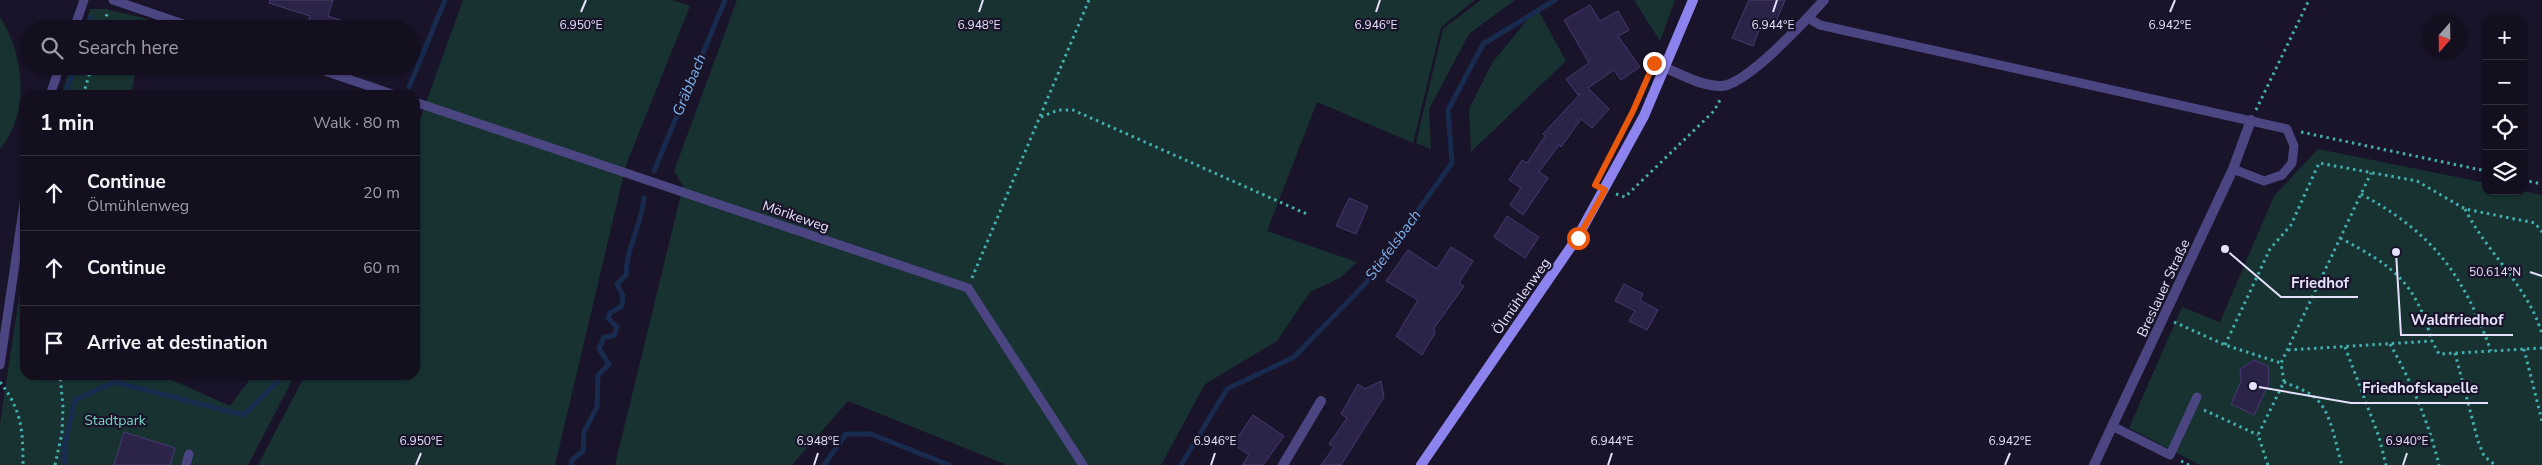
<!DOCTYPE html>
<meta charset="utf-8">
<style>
body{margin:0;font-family:"Nunito Sans",sans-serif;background:#201d2c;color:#f1f3f6}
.controls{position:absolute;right:15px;top:15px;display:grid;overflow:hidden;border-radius:10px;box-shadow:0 1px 4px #0004}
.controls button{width:45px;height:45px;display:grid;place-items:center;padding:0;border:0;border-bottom:1px solid #322f3d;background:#130f1f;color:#f1f3f6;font:25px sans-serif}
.compass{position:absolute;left:2422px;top:15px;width:45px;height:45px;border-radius:50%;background:#130f1f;box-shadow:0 1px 4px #0004;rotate:200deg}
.stop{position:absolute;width:15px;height:15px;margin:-11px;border:4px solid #ea580c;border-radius:50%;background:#fff}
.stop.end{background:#ea580c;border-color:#fff;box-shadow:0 1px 5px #0008}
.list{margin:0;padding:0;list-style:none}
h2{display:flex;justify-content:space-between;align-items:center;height:65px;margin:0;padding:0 20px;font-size:21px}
h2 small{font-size:16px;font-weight:400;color:#9d9ca4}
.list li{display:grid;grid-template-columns:32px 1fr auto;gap:15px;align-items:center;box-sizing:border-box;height:75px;padding:0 20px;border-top:1px solid #322f3d}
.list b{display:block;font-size:19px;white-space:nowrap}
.list p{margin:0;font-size:16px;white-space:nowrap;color:#9d9ca4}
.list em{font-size:16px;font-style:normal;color:#9d9ca4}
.icon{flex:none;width:28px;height:28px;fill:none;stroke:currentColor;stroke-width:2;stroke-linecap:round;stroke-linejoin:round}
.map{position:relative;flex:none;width:2542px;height:465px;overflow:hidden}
.search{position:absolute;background:#130f1f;box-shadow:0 1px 4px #0004;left:20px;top:20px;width:400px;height:55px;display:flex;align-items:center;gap:12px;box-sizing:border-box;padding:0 18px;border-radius:28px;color:#9d9ca4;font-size:19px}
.panel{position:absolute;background:#130f1f;box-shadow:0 1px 4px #0004;left:20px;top:90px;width:400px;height:290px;border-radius:15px}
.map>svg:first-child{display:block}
</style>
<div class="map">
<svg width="2542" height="465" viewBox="0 0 2542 465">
<rect width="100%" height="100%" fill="#191429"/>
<!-- green -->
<path fill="#183232" d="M463,0H672L690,6L626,165L555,465H258L305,375H415V133Z
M737,0H1475L1441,27L1413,143L1317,102L1267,231L1357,262L1340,278L1310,292L1277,341L1205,384L1161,465H1007L848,401L792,465H615L683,186L674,171Z
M1481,0H1515L1469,34L1429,109L1431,149L1416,143L1443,29Z
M1634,0H1675L1660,41Z
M1537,8L1566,61L1471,152L1469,109L1492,63Z
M90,9H105L148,19L146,29H84Z
M0,17C24,55 31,112 0,149Z
M71,66H137L131,95H61Z
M2318,149L2486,183V191H2523L2542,195V465H2200L2129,428L2182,307L2220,322L2274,196Z
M25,259V375H161L230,406L253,375H295L248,465H0V423Z"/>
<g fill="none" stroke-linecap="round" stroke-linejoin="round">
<!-- stream -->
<path stroke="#182b4e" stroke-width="5" d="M87,29L91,17
M409,87L445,0
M65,95L75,66
M654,171L725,0
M45,379V375
M65,465L64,448L75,400L114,382L244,415L277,382L281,375
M571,465L572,460L583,451L584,432L597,407L598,375L609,364L599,349L604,337L614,336L617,327L608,318L610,313L622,306L623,296L617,284L626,275C626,248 642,225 644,198
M824,465L846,434H871L949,465
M1181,465L1227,389L1294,357L1365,284L1452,163L1448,110L1483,44L1555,0"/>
</g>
<!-- building -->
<path fill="#2c2348" stroke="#463871" d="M270,0H333L328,16L358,26V29H305L310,16L269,3Z
M1749,0H1785L1775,24L1763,19L1753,46L1732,38Z
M1590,5L1600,21L1618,11L1629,30L1618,36L1640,67L1621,80L1614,70L1588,88L1609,109L1592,128L1581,119L1561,147L1559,145L1539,172L1548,178L1523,215L1510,205L1521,188L1509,180L1522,160L1527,163L1545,136L1543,134L1581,93L1578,95L1566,79L1589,63L1564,20Z
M1349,198L1368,206L1356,234L1336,226Z
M1507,216L1539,237L1525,258L1494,237Z
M1451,247L1473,261L1459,283L1464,286L1434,328L1435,333L1422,355L1396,336L1418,300L1386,281L1408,250L1437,269Z
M1624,284L1643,294L1640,300L1658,310L1647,330L1629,321L1635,311L1615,301Z
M2254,360L2268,366L2269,383L2254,415L2231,404L2241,381L2240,369Z
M1381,381L1384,397L1341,465H1321L1334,447L1329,444L1347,418L1341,414L1358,384L1365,389Z
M1253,415L1284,436L1263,465H1242L1249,455L1233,444Z
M124,432L175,448L170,465H114Z"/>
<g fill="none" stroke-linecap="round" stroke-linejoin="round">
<!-- path -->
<path stroke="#41afae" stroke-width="3" stroke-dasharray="2.5 4" stroke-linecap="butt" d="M103,29L108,10
M83,95L92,66
M2256,110L2309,0
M1041,117L1058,110H1073L1309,215
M2301,132L2486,171
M2523,180L2542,184
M1616,194L1625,197L1714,111L1721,98
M2361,194C2434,234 2463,274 2491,351
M2465,209C2487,253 2528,286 2542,334
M2340,238C2393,266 2415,281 2432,341
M972,278L1089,0
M2174,322L2225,345L2281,363
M2390,344C2411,381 2429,423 2439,465
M2225,345L2270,249L2291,225L2319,163L2417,181L2465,209L2535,223L2542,232
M2345,347L2379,437L2386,465
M2524,349L2542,421
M2288,350L2432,341L2439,354L2542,348
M2455,353L2478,441L2484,456L2495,465
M0,382C22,410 23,431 23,465
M2284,382C2293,386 2305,390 2313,396C2332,410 2335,444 2342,465
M2204,410L2258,435
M2181,461L2189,465
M55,465L62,433L63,407L60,375
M2268,465L2258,435L2284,382L2281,363L2371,173"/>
<!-- lane -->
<path stroke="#4b4582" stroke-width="9" d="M113,0L198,29
M1808,18L1820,25L2287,129L2294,146L2292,163L2282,175L2264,181L2233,169
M74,29L84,0
M310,66L395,95
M50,95L60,66
M415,102L968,288L1083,465
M0,365L25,197
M2112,426L2170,455L2197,397
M186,465L189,454"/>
<!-- street -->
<path stroke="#4b4582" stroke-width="10" d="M1666,68C1682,75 1701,86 1720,86C1745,87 1806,20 1824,0
M1283,465L1321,401
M2094,465L2233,169L2251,120"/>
<!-- secondary -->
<path stroke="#8c83ef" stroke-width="10" d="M1421,465L1577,238L1644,116L1693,0"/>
</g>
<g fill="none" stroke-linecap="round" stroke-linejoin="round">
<!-- route -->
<path stroke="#ea580c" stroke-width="6" d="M1578,238L1605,190L1595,185L1633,111L1654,63"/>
</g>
<!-- ticks -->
<path fill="none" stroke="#e5e0fb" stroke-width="2" d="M581,12L586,0M979,12L983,0M1376,12L1380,0M1773,12L1777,0M2170,12L2175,0M2530,272L2542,276M416,465L421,453M814,465L818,453M1211,465L1215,453M1608,465L1612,453M2005,465L2010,453M2403,465L2407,453"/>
<g text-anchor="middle" stroke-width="4.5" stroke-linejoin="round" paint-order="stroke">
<!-- street labels -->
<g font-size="14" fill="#e5e0fb" stroke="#191429">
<text transform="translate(796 216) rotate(19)" y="5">Mörikeweg</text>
<text transform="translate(2163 288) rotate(-65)" y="5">Breslauer Straße</text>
<text transform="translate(1521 296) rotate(-55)" y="5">Ölmühlenweg</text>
</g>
<!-- park labels -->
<g font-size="14" fill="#74d3c1" stroke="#191429">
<text x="115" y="425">Stadtpark</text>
</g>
<!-- water labels -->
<g font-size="15" font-style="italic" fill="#7bb2ee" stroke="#191429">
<text transform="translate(689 85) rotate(-68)" y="5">Gräbbach</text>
<text transform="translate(1393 245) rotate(-54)" y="5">Stiefelsbach</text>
</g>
</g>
<g font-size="12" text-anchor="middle" fill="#e5e0fb" stroke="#191429" stroke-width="4.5" stroke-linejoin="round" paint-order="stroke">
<text x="979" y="29">6.948°E</text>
<text x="1376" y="29">6.946°E</text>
<text x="2170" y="29">6.942°E</text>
<text x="581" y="29">6.950°E</text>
<text x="1773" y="29">6.944°E</text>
<text x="2495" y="276">50.614°N</text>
<text x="421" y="445">6.950°E</text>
<text x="818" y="445">6.948°E</text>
<text x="1215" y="445">6.946°E</text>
<text x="1612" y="445">6.944°E</text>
<text x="2010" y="445">6.942°E</text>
<text x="2407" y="445">6.940°E</text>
</g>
<!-- callouts -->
<path fill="none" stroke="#e5e0fb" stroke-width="2" d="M2225 249L2281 297H2358M2396 252L2401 335H2513M2253 386L2351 403H2488"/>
<g fill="#e5e0fb" stroke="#191429" stroke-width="2">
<circle cx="2225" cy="249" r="5"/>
<circle cx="2396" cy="252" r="5"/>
<circle cx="2253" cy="386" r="5"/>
</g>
<g font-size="15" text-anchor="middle" font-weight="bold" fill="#e5e0fb" stroke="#191429" stroke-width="4.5" stroke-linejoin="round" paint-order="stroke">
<text x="2320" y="288">Friedhof</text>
<text x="2457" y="325">Waldfriedhof</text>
<text x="2420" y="393">Friedhofskapelle</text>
</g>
</svg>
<div class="controls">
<button>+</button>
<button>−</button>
<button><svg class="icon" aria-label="locate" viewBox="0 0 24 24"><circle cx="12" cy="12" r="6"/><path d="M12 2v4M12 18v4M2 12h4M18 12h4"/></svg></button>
<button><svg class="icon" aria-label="layers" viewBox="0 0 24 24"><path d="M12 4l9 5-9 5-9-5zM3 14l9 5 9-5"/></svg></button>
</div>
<svg class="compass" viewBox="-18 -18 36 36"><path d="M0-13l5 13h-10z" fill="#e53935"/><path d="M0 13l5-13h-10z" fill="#9d9ca4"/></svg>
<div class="stop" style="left:1578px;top:238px"></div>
<div class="stop end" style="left:1654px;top:63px"></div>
<div class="search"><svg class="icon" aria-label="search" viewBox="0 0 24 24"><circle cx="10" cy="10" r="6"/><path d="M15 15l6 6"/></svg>Search here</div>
<section class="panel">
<h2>1 min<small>Walk · 80 m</small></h2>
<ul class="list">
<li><svg class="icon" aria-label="ahead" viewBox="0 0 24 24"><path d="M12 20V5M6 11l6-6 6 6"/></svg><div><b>Continue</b><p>Ölmühlenweg</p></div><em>20 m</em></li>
<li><svg class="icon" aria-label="ahead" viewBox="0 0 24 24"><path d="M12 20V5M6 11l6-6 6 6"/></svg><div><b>Continue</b></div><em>60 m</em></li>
<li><svg class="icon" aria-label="arrive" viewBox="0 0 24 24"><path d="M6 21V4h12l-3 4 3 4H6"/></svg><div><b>Arrive at destination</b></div></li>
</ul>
</section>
</div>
